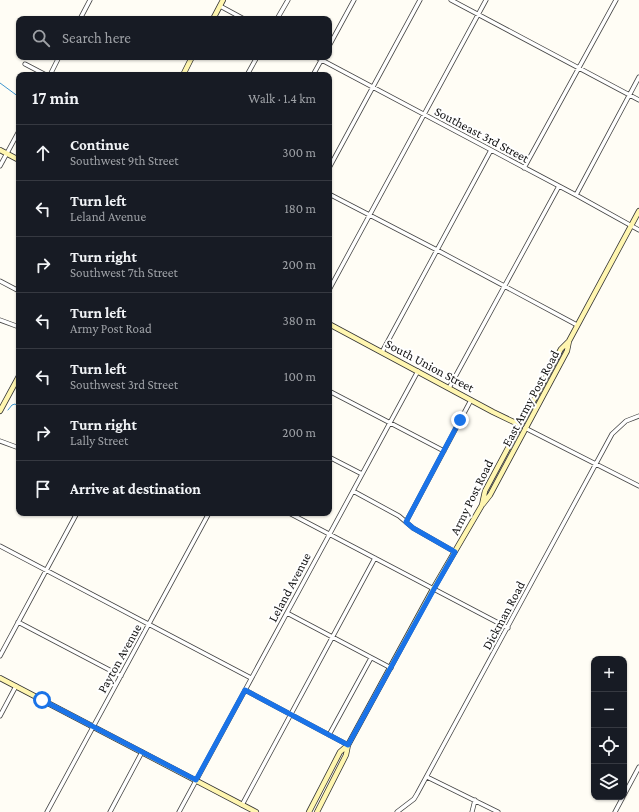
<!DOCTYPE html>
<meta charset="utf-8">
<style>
body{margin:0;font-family:"Crimson Pro",serif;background:#242831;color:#f1f3f6}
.controls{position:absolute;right:12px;bottom:12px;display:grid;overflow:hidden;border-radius:8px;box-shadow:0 1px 3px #0004}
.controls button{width:36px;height:36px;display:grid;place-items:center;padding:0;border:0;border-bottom:1px solid #363941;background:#171b24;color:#f1f3f6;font:20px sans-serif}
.stop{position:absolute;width:12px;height:12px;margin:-9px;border:3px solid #1a73e8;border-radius:50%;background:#fff}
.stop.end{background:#1a73e8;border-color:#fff;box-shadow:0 1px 4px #0008}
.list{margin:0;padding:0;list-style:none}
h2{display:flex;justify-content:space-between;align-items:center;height:52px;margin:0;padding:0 16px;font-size:17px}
h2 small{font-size:13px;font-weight:400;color:#9ea1a6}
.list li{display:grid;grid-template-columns:26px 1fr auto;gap:12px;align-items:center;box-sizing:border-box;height:56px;padding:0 16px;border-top:1px solid #363941}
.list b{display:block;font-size:15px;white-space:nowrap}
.list p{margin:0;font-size:13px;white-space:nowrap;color:#9ea1a6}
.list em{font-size:13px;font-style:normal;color:#9ea1a6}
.icon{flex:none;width:22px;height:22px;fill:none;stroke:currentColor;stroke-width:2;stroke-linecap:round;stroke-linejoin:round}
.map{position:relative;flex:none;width:639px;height:812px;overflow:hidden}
.search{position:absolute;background:#171b24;box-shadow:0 1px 3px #0004;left:16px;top:16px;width:316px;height:44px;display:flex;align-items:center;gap:10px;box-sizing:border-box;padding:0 14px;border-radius:8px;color:#9ea1a6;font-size:15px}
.panel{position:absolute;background:#171b24;box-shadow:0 1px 3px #0004;left:16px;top:72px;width:316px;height:444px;border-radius:8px}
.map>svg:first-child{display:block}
</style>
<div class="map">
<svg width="639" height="812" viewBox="0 0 639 812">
<rect width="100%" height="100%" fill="#fffdf5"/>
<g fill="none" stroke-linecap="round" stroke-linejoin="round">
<!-- stream -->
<path stroke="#3f96cf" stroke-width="1" d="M0,83L19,97
M8,410L12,405L15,404L19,407"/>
<!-- street casing -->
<g stroke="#444" stroke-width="5">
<path id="street" d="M451,0L639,100
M220,6L244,19
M80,19L90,0
M277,19L288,0
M329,46L354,0
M316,57L576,195L639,230
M25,64L46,75
M50,75L59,57
M247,75L257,57
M313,75L323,57
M0,166L19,131
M329,168L420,0
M524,168L616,0
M329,194L437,250L577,325
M576,195L639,77
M0,281L19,291
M329,290L486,0
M0,320L19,327
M382,352L491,150
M449,388L559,186
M329,391L444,451
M525,428L639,486
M0,441L19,448
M329,457L362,474
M353,491L399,516L413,528L455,552
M289,513L508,628
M406,522L471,400
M0,546L251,678
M287,613L391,668
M18,622L121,676
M0,656L77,513
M245,690L348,745
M0,716L16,686
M329,735L371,658
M427,777L498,812
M624,795L639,767
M242,805L375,558
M47,812L209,513
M110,812L142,752
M179,812L418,371
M397,812L414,799L417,794L612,434L626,421L639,416
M472,812L475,800
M615,812L623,797"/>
</g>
<!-- secondary casing -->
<g stroke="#333" stroke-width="6">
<path id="secondary" d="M213,19L223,0
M183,75L192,57
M0,150L19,160
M329,324L493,412L520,425
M0,411L19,376
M483,504L490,495L567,351L569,341
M0,678L256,812
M309,812L340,752L348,745
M317,812L346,755L348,745L433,589L482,505L485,491L561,349L569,341L639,211"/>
</g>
<!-- street -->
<use href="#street" stroke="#fff" stroke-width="3.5"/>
<!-- secondary -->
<use href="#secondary" stroke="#fff6b0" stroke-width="4.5"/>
</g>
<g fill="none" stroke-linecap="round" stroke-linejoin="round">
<!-- route -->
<path stroke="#1a73e8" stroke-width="5" d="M42,700L196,780L245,690L348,745L434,589L455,552L413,528L406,522L460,420"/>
</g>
<g text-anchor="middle" stroke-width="4" stroke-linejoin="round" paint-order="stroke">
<!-- street labels -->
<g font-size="13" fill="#111" stroke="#fff">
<text transform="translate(482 134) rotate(28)" y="5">Southeast 3rd Street</text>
<text transform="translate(430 365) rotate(28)" y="5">South Union Street</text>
<text transform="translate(530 398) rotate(-62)" y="5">East Army Post Road</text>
<text transform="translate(471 497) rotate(-64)" y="5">Army Post Road</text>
<text transform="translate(289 587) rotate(-62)" y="5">Leland Avenue</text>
<text transform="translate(503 615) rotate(-62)" y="5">Dickman Road</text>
<text transform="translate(119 658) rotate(-61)" y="5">Payton Avenue</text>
</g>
</g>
</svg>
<div class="controls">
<button>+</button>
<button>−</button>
<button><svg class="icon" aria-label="locate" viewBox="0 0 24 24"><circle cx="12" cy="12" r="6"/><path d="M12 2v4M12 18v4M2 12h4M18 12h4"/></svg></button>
<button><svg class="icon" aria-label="layers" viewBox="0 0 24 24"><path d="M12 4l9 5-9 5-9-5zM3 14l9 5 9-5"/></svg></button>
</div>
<div class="stop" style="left:42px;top:700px"></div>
<div class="stop end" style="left:460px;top:420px"></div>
<div class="search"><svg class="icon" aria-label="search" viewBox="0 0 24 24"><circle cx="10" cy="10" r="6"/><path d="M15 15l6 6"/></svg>Search here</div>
<section class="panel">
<h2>17 min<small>Walk · 1.4 km</small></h2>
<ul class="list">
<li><svg class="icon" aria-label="ahead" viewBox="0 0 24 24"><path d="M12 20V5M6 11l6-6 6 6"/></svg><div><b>Continue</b><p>Southwest 9th Street</p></div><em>300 m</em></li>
<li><svg class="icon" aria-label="left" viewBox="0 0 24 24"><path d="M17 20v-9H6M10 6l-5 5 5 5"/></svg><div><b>Turn left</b><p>Leland Avenue</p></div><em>180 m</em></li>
<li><svg class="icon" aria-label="right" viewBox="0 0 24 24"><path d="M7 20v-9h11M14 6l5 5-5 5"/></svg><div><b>Turn right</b><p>Southwest 7th Street</p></div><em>200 m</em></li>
<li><svg class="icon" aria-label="left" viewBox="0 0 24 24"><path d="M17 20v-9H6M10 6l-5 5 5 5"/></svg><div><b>Turn left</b><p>Army Post Road</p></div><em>380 m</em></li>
<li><svg class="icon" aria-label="left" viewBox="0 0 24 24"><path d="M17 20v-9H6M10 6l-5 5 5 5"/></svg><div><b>Turn left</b><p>Southwest 3rd Street</p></div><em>100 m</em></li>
<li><svg class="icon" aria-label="right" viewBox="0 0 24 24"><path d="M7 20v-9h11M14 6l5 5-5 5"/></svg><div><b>Turn right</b><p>Lally Street</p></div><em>200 m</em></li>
<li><svg class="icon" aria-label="arrive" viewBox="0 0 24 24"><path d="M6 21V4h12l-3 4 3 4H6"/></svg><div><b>Arrive at destination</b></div></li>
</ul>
</section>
</div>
